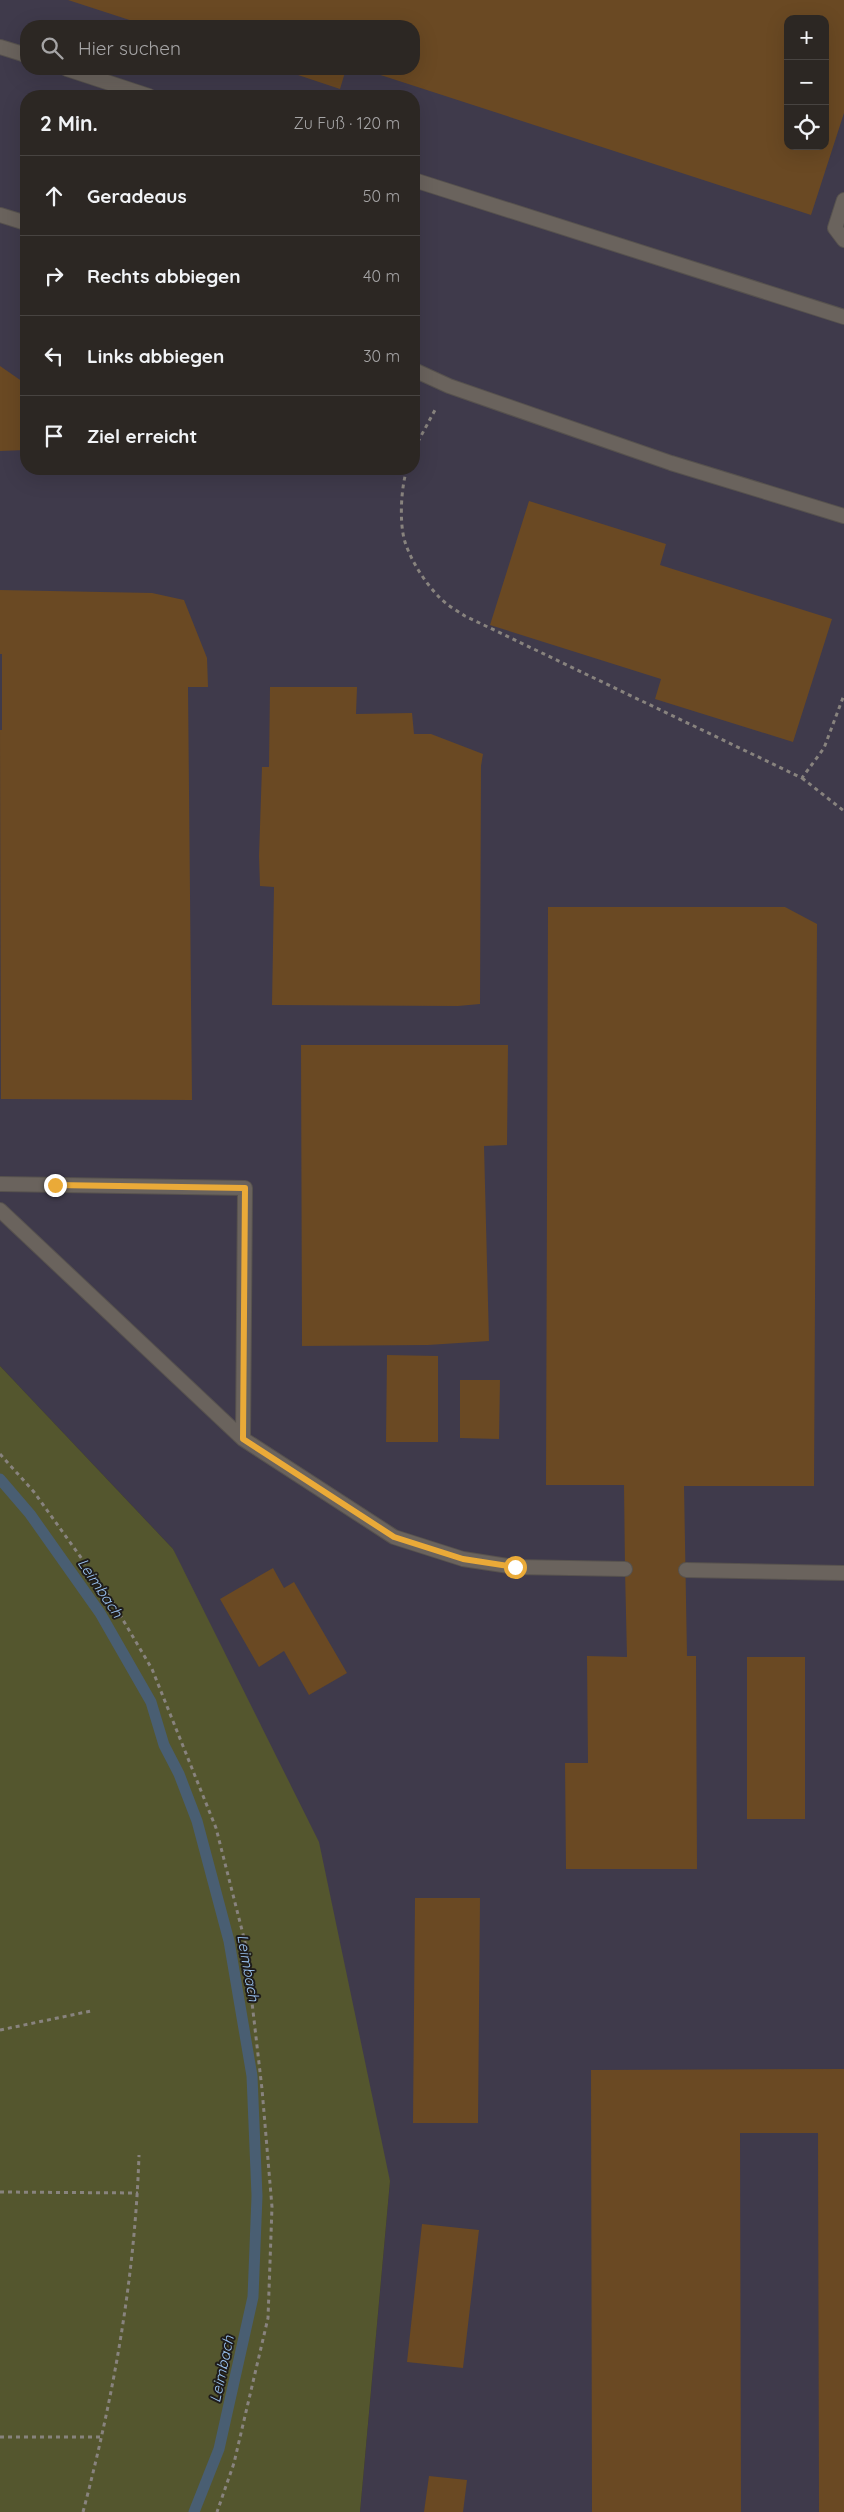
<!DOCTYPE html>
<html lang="de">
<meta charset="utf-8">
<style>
body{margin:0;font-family:Quicksand,sans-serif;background:#383330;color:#f1f3f6}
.controls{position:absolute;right:15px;top:15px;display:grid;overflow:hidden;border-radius:10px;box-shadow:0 5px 20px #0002}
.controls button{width:45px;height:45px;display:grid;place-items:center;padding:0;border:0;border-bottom:1px solid #484441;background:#2c2723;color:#f1f3f6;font:25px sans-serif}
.stop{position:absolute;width:15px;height:15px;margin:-11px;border:4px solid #eaaa38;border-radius:50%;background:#fff}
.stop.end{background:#eaaa38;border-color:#fff;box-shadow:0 1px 5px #0008}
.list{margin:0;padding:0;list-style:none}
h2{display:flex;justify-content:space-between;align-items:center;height:65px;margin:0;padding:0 20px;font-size:21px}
h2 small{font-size:16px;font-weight:400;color:#a6a5a6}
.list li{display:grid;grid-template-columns:32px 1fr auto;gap:15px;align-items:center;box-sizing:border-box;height:80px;padding:0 20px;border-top:1px solid #484441}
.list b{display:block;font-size:19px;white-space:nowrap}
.list em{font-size:16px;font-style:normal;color:#a6a5a6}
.icon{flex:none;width:28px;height:28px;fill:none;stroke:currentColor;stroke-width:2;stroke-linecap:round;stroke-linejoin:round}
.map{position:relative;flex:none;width:844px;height:2512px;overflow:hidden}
.search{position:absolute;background:#2c2723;box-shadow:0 5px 20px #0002;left:20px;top:20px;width:400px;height:55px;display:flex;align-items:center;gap:12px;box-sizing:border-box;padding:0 18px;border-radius:20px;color:#a6a5a6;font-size:19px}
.panel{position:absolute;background:#2c2723;box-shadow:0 5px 20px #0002;left:20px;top:90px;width:400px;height:385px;border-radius:20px}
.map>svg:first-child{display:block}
</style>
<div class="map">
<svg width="844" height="2512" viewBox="0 0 844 2512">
<rect width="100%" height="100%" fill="#3a342f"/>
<!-- industrial -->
<path fill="#3f3a4b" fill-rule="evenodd" d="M0,0H844V2512H360L390,2181L173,1549L0,1366ZM788,19H825V146H788ZM26,26H414V69H26ZM26,96H414V469H26Z"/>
<!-- green -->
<path fill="#54562e" d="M0,1366L173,1549L319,1842L390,2181L360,2512H0Z"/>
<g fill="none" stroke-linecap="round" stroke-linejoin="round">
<!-- stream -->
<path stroke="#495e72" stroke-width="11" d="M0,1479L30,1514L100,1613L151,1702L164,1745L179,1774L197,1821L229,1941L252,2076L257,2196L253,2297L219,2449L194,2512"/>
</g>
<!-- building -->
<path fill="#6a4923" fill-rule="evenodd" d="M68,0H844V113L811,215L362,69H414V26H148ZM788,19H825V146H788Z
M280,69H346L340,89Z
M0,366L26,384V450L0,451Z
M529,501L666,544L660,565L832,619L793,742L655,699L661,679L490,625Z
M0,590L152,593L184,600L207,658L208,687H188L192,1100L1,1099L0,730H2V654H0Z
M270,687H357L356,714L412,713L414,734H431L483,754L481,766L480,1004L458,1006L272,1005L274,887L260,886L259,856L262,767H269Z
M548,907H785L817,924L814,1486H684L687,1656H696L697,1869H566L565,1763H588L587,1656L627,1657L625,1569L624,1485H546Z
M301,1045H508L507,1145L484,1146L489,1341L428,1345L302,1346Z
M387,1355L438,1356V1442H386Z
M460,1380H500L499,1439L460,1438Z
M273,1568L284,1588L294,1582L347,1673L309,1695L284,1651L259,1667L220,1599Z
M747,1657H805V1819H747Z
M415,1898H480L478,2123H413Z
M844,2069V2512H819L818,2133H740L741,2512H592L591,2070Z
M422,2224L479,2230L463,2368L407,2362Z
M429,2476L467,2480L463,2512H424Z"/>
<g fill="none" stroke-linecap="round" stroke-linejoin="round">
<!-- service casing -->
<g stroke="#57524e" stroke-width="16">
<path id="service" d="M0,47L26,55
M67,69L149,96
M414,180L844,317
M844,200L835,228L844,240
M0,215L26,223
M414,370L449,386L671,463L844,516
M0,1184L245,1188L243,1439
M0,1210L243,1439L394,1537L463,1559L515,1567L625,1569
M686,1570L844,1573"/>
</g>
<!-- path -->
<path stroke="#88837e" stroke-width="3" stroke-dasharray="4 4" stroke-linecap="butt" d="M414,449L435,410
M407,469C401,487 399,523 405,542C411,561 426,584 440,598C447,605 457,611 465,616L802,778L824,748L844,695
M802,778L844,811
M0,1454L34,1492L110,1598L152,1669L216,1828L245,1942L262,2089L272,2207L268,2318L234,2463L217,2512
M0,2030L91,2011
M0,2192L138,2193
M0,2437H103
M83,2512C114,2395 135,2276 139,2155"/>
<!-- service -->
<use href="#service" stroke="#6a635d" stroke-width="14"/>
</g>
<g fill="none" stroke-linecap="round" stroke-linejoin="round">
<!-- route -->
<path stroke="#eaaa38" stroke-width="6" d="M55,1185L245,1188L243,1439L394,1537L463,1559L515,1567"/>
</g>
<g text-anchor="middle" stroke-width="4" stroke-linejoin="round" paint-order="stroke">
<!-- water labels -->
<g font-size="15" font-style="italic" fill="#9cc5f4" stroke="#1f1c1a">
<text transform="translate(100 1588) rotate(56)" y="5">Leimbach</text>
<text transform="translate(248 1968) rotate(80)" y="5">Leimbach</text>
<text transform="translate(222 2369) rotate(-78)" y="5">Leimbach</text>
</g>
</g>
</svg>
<div class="controls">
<button>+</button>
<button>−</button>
<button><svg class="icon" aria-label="locate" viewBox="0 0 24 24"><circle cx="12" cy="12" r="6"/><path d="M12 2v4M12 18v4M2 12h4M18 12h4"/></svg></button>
</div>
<div class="stop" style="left:515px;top:1567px"></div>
<div class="stop end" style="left:55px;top:1185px"></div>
<div class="search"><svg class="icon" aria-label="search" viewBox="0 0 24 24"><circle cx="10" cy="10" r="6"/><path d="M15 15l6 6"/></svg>Hier suchen</div>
<section class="panel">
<h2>2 Min.<small>Zu Fuß · 120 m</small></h2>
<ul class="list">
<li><svg class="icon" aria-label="ahead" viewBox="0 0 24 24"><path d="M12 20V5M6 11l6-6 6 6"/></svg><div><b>Geradeaus</b></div><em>50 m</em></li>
<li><svg class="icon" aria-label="right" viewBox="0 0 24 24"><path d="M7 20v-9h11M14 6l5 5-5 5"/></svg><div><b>Rechts abbiegen</b></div><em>40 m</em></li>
<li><svg class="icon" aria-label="left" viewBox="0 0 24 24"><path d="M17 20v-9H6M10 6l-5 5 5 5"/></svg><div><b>Links abbiegen</b></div><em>30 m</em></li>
<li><svg class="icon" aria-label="arrive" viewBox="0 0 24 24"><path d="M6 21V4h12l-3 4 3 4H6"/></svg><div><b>Ziel erreicht</b></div></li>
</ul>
</section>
</div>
